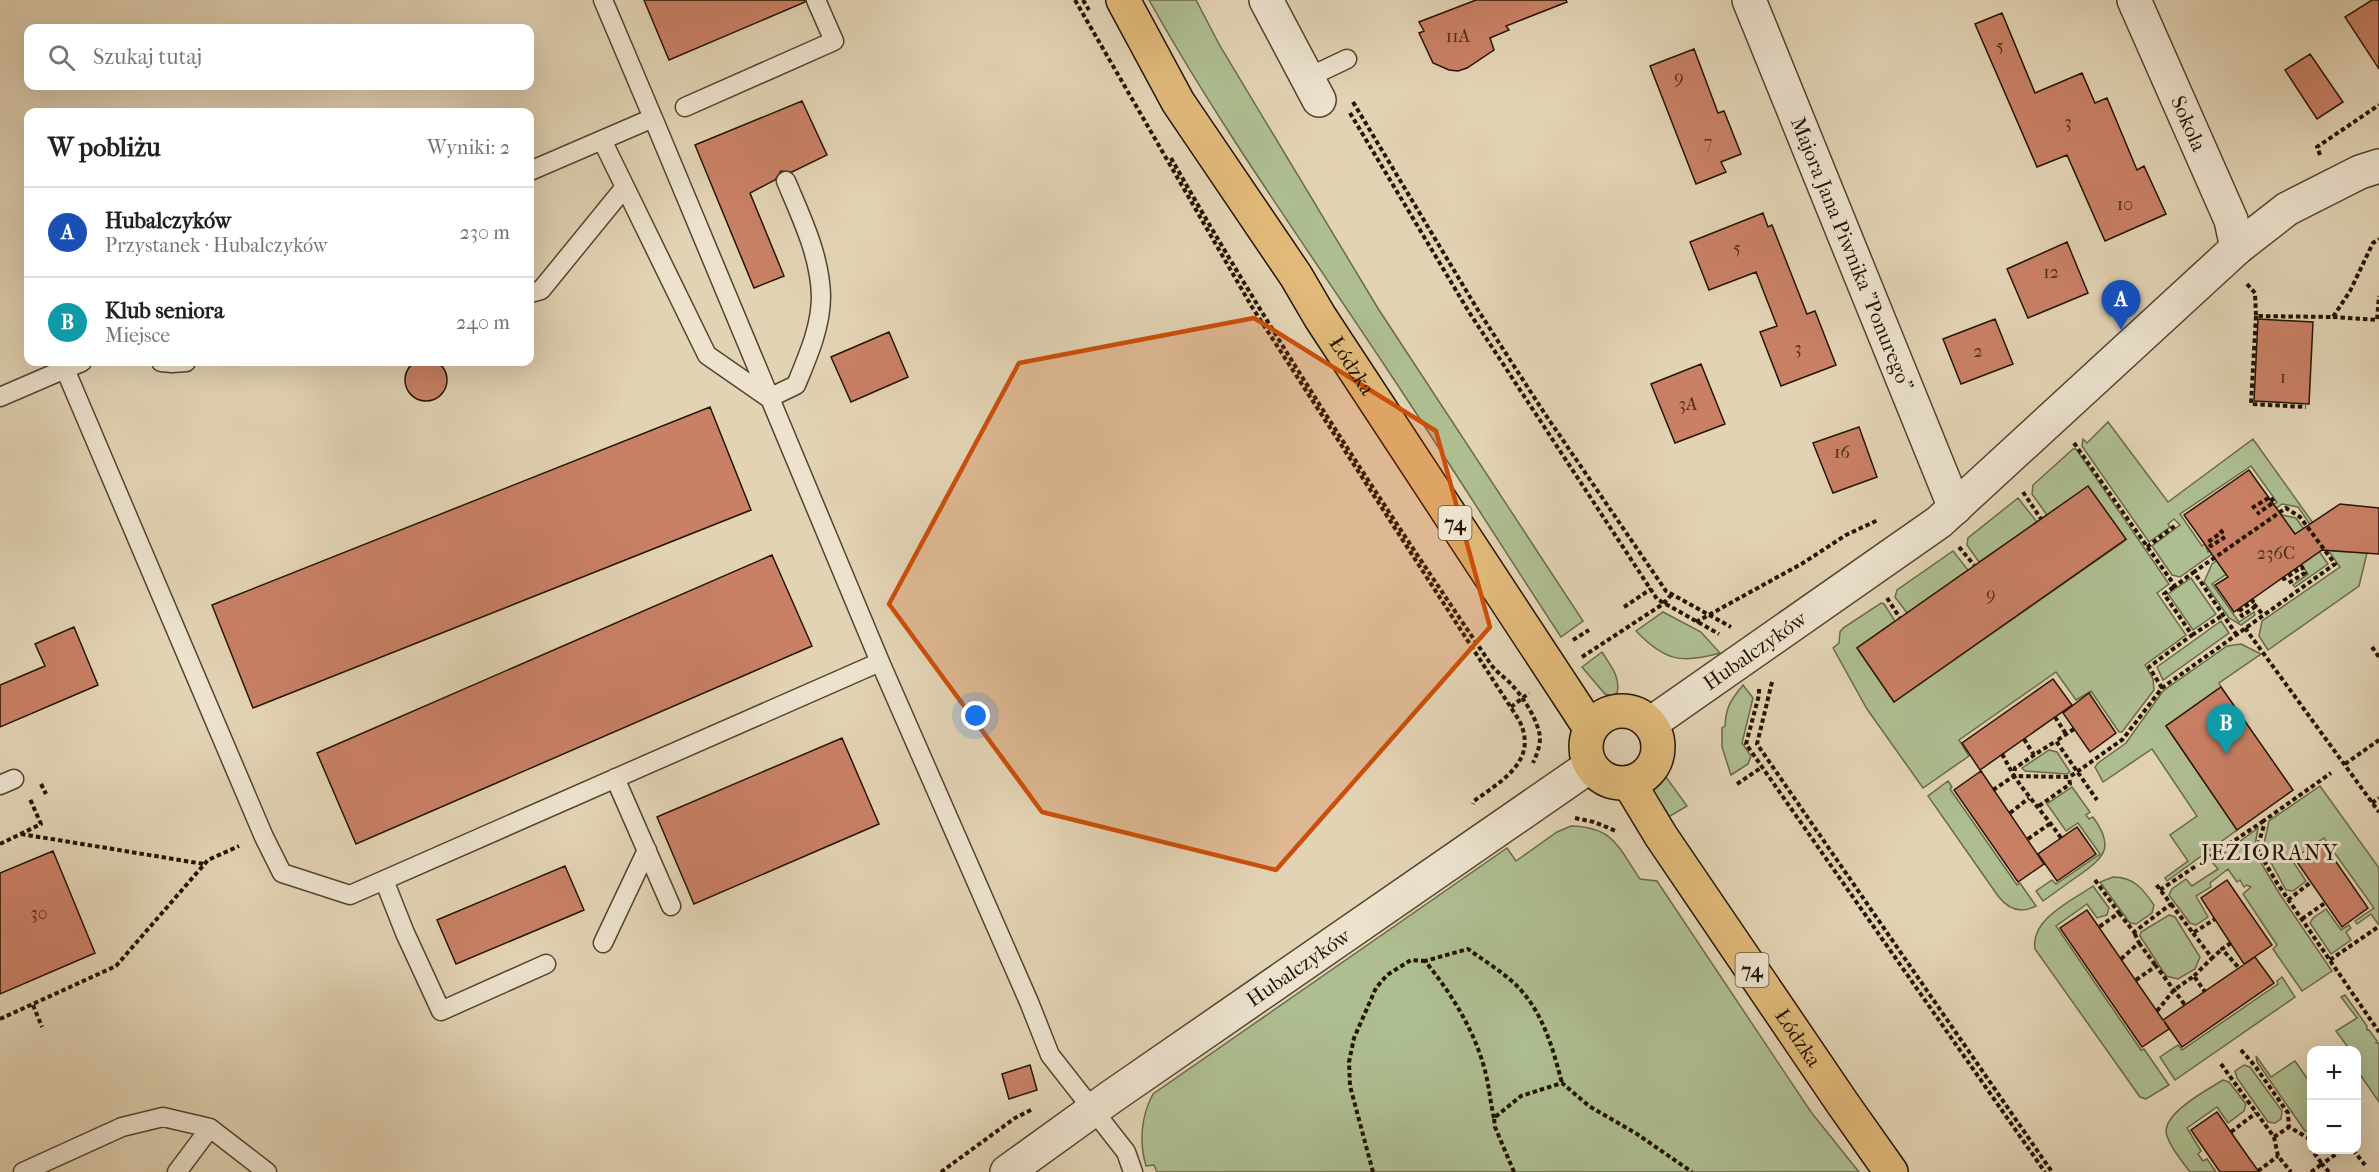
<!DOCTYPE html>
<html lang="pl">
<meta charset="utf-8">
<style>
body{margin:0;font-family:"IM FELL French Canon",serif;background:#f6f6f6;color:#202124}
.controls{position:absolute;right:18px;bottom:18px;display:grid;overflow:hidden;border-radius:12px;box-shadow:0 6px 24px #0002}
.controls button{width:54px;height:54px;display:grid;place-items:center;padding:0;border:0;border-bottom:2px solid #e0e0e0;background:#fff;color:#202124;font:30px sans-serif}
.you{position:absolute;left:976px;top:716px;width:21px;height:21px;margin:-15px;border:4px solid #fff;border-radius:50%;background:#1a73e8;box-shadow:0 0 0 9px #1a73e833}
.badge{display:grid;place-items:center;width:39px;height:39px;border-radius:50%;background:#b45309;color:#fff;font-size:20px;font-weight:700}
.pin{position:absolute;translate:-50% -50px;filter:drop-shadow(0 2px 3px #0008)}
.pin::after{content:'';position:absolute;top:32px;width:21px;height:18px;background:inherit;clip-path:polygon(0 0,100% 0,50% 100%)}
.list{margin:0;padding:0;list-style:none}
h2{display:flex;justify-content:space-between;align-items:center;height:78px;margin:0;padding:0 24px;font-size:26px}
h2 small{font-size:20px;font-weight:400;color:#757577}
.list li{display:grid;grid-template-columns:39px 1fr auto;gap:18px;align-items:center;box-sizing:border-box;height:90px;padding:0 24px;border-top:2px solid #e0e0e0}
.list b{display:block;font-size:22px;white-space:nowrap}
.list p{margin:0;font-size:20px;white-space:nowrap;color:#757577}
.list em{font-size:20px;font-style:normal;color:#757577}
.icon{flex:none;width:33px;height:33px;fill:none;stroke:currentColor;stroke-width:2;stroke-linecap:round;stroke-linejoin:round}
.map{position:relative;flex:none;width:2379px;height:1172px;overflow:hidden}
.search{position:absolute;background:#fff;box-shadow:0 6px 24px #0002;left:24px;top:24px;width:510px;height:66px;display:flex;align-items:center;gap:15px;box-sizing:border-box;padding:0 21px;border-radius:12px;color:#757577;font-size:22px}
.panel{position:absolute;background:#fff;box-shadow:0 6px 24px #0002;left:24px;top:108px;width:510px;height:258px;border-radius:12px}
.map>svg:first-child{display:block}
</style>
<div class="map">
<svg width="2379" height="1172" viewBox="0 0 2379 1172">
<rect width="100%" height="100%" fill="#e2d3b4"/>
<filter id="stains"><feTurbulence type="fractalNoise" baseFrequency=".00333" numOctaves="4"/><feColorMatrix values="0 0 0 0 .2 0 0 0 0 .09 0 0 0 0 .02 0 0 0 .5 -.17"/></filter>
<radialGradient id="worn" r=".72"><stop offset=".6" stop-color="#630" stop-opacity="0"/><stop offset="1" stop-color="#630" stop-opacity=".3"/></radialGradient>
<!-- green -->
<path fill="#aebe91" stroke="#6a6a48" stroke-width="1.5" d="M1149,0H1196L1220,46L1379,310L1583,621L1561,637C1502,547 1445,456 1385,366C1305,245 1220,127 1149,0Z
M2108,422L2168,502L2253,439L2333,551L2367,553L2359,586L2268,650L2259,636L2262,621L2340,567L2298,507L2282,504L2264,517L2262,514L2277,502L2251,466L2180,514L2202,546L2205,544L2208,552L2223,541L2225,545L2180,577L2172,575L2152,546L2180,525L2174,519L2168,524L2170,527L2149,542L2082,446L2083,439L2087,443Z
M2073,449H2076L2169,584L2157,593L2186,635L2145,665L2153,679L2154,690L2122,732H2119L2091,691L2076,700L2056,672L1959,740L1969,756L1923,788L1867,709L1833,648L1839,643L1840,632L1843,628L1881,603L1884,604L1895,621L1857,648L1894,702L2126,540L2047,515L2032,494L2033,485Z
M2018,498L2037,522L1979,562L1967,545L1968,538Z
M2282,515L2296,518L2328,564L2295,587L2293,585L2308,574L2281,537L2212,584L2239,622L2254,612L2255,615L2241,625L2229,618L2204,582L2212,564Z
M1953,551L1968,570L1907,613L1895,597L1897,590Z
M2191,578L2216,614L2193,630L2168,594Z
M1663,612L1701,632L1720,653C1681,664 1665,661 1636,631Z
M2221,621L2229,633L2163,680L2157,667Z
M2241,644L2261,654L2219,683L2221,687L2166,726L2237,830L2167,881L2165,878L2188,861L2170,835L2197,816L2152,749L2103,782L2095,767L2098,763L2126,743L2163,691L2227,646Z
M1602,652C1610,665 1621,677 1617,693L1612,696L1605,694L1582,667Z
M1743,685L1753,698L1742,743L1751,756L1748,764L1731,775L1722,747V728L1725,726C1726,707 1730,701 1743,685Z
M2049,750L2057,752L2070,772L2067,774L2025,771L2022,768Z
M1660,774L1666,777L1687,806L1665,819L1647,787L1648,780L1653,775Z
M1948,781L1952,787L1950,789L2017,885L2020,883L2036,906C2021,914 2008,909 1998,896L1928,796Z
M2320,786L2379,868V925L2371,914L2357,924L2355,921L2374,908L2324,838L2292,860L2306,881L2293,891L2286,890L2263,848L2269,821Z
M2072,787L2090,812L2086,815L2089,819L2093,817C2115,847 2105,857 2078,876C2066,884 2055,893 2043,901L2036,891L2052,880L2056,884L2100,854L2078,823L2066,831L2047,804Z
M1571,826C1614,827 1618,847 1640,879L1657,881L1811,1112L1859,1172H1157L1154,1165L1146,1166C1139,1142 1141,1116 1153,1094L1507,848L1516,861L1557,832Z
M2258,828L2254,851L2279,893L2332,971L2302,991L2273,949L2277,945L2243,894L2251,887L2247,885L2244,887L2240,880L2237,882L2228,869L2210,883L2211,887L2196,896L2208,917L2196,925L2190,923L2169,895L2172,889L2186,879L2192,886L2218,869L2212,862Z
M2113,877C2134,877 2143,889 2154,905L2152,913L2136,924L2130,923L2100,882Z
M2093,886L2109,908L2107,915L2097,918L2087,904L2056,926L2141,1050L2144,1049L2169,1085L2146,1099L2140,1097L2035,949C2030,919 2073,900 2093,886Z
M2326,909L2341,930L2349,925L2351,928L2346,932L2351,940L2331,954L2310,923L2313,918Z
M2169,915L2175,917L2200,957L2195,969L2178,979L2166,976L2140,936L2141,932Z
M2282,977L2295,997L2175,1080L2160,1057L2178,1045L2182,1050L2278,984L2277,981Z
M2345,995L2367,1026V1030H2369L2377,1041L2376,1043H2379V1102L2357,1070L2359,1063L2356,1050H2350L2336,1031L2357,1018L2341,997Z
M2256,1056L2271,1077L2295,1061L2311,1084V1132L2305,1131L2257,1062Z
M2244,1065L2250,1067L2282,1111L2281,1119L2275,1123L2268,1122L2237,1078L2235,1071Z
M2223,1080L2229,1082L2246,1104L2244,1111L2228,1123L2217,1107L2187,1128L2201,1151L2198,1154L2203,1161L2207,1159L2216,1172H2190C2182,1161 2171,1149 2167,1136C2159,1115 2207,1090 2223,1080Z"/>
<!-- building -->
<path fill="#c98065" stroke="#251500" stroke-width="1.5" d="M644,0H805V2L669,60Z
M1476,0H1566L1567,2L1506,26L1509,30L1490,38L1494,50L1467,68L1458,71L1449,70L1433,63L1419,33L1424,31L1419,22Z
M2372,0H2379V69L2345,17Z
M2002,13L2035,93L2082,73L2095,103L2107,98L2137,170L2144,166L2166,214L2105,241L2067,155L2037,167L1975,24Z
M1694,49L1718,113L1724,111L1741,154L1721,162L1726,172L1696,184L1650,66Z
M2310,54L2343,102L2317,119L2285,70Z
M802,101L827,155L792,172L781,171L775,180L750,193L784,276L754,288L695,145Z
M1763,213L1768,227L1772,225L1807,314L1815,311L1836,365L1781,386L1760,332L1777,326L1756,272L1709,290L1690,242Z
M2067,242L2088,293L2028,318L2007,269Z
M1995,319L2013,364L1961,384L1943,339Z
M2258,319L2313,322L2309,404L2254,401Z
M889,332L908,377L851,402L831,357Z
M405 380a21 21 0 1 1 42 0a21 21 0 1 1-42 0Z
M1701,364L1725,424L1675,443L1651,384Z
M710,407L751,510L253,708L212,605Z
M1859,427L1877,477L1833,493L1813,443Z
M2249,470L2295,534L2340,504L2379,508V554L2322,550L2234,612L2215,585L2228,577L2184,515Z
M2088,486L2126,539L1894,702L1857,648Z
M772,555L812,646L356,844L317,753Z
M74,627L98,685L0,727V685L45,666L35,644Z
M2053,679L2072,705L1980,770L1962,743Z
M2221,687L2293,790L2237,830L2166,726Z
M2089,693L2116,733L2090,752L2063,713Z
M842,738L879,824L694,904L657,817Z
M1981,771L2044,864L2018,882L1954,790Z
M2077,827L2096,854L2057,881L2038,854Z
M2323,843L2368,908L2342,927L2297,862Z
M53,851L95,953L0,994V873Z
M565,866L584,910L456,964L437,920Z
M2227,880L2272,945L2244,964L2201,898Z
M2087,910L2163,1020L2255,957L2274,983L2182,1047L2164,1021L2169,1029L2142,1047L2060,928Z
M1030,1065L1037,1090L1009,1099L1002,1074Z
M2217,1112L2244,1151L2259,1172H2220L2191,1130Z"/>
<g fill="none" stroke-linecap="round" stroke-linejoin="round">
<!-- lane casing -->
<g stroke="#54442d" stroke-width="21">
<path id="lane" d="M603,0L653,118
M1307,78L1347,59
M685,107L834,41L816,0
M602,140L707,355L769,398L796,385C808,356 821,327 821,296C820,255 801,217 786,181
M530,171L653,118L880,662L1029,1002L1050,1055L1126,1152L1133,1172
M530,293L541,290L625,187
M82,362L65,369L264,837L282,873L350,895L880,662
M161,362L172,363L186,362
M0,397L65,369
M615,778L671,906
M0,785L14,779
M384,880L405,933L441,1011L546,964
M603,943L647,850
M23,1172L122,1127L163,1117L210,1128
M177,1172L210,1128L267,1172"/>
</g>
<!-- street casing -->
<g stroke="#54442d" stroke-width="36">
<g id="street">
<path d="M1266,0L1319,100"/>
<path id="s1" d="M1749,0L1955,508"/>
<path id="s2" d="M2134,0L2231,220L2237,248"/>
<path id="s3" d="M1650,724L1939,522L2237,248L2287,209L2360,172L2379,166"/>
<path id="s4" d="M1007,1172L1111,1097L1590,766"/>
</g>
</g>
<!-- primary casing -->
<g stroke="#251500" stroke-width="36">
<g id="primary">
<path id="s5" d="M1123,0L1178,102L1296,276L1320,317L1590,728"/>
<circle cx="1622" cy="747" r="36"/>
<path id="s6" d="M1629,783L1661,836L1843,1104L1891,1172"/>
</g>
</g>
<!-- path -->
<path stroke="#251500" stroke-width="4" stroke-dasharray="4.5 3" stroke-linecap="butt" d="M1075,0L1252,307L1519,720C1539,760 1503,780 1474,801L1473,804
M1083,0L1089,10
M1353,102L1476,307L1543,411L1666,591L1731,627
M1350,113L1469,312L1657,599L1719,634
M2320,155L2317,147L2379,105
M1171,158C1269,331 1378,498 1490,663C1495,671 1502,675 1509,682C1521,694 1535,715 1539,732C1542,742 1537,754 1533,763
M2247,284L2255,293L2256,316L2333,317L2350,291L2373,243L2379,239
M2256,316L2251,404L2306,407
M2333,317L2377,320L2379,296
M2074,443L2175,586L2194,572
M2023,492L2041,519
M2252,508L2270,497L2274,502L2257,514
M2220,530L2222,532L2208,542L2211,546L2225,537
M1959,547L1974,565
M2147,547L2176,525
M2283,577L2284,579L2302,567L2305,573L2287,584
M1887,598L1900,618
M2251,600L2253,601L2239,611L2242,616L2256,606
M2254,604L2263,615
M1624,607L1651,589
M1696,622L1803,563L1846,535L1878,520
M2245,628L2379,812
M2192,635L2223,615
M1573,640L1589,630
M2372,647L2379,657
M1582,657L1663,604L1672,594
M1772,682L1757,744L2052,1172
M2162,688L2149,667L2192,635L2164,594L2175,586
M1759,689V695L1746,744L2045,1172
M1511,707L1529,693
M2055,717L2066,734
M2074,729L2056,741L2097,800
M2024,739L2034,755L2056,741
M2002,754L2014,776L2015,768L2034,755
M2345,764L2379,740
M41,784L46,794
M1737,784L1762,767
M1993,790L2014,776
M2372,803L2379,798
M2039,806L2070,784L2069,777
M2010,813L2029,798
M1575,818L1594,822L1616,831
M2262,822L2331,773
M21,834L204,864
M2061,838C2046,816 2029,798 2014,776L2069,777L2077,772L2123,739L2162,688L2335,564L2300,517L2286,508L2194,572L2236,634
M2028,839L2051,823
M0,844L41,824L30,799
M2095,880L2119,913L2099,927
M2160,890L2262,822L2264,825L2257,849L2277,883L2379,1032
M2288,900L2311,882
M2171,904L2193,933L2215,919
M2119,913L2134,932L2171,904L2155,883
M2302,919L2325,903
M2193,933L2212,958L2222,949
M2139,943L2156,966
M2231,943L2222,949L2239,968
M2121,959L2139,943L2134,932
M2330,960L2378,927
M2194,976L2212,958
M2136,980L2156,966L2185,1005
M33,1005L42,1027
M2157,1011L2174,990L2194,976L2205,992
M0,1019L116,966L208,860L239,846
M2241,1050L2255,1066L2288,1113L2289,1127L2310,1139L2312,1148
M2221,1064L2274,1137L2278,1156L2291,1172
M1494,1118C1490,1101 1489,1084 1484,1067C1473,1028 1451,993 1425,961L1468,949C1484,961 1502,971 1517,986C1543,1012 1553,1049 1562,1083
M2231,1132L2256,1113
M2274,1137L2289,1127
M2356,1139L2359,1138
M2353,1150L2365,1165
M2258,1171L2278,1156
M941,1172L1015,1118L1031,1110
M1373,1172L1350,1086L1349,1062L1354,1038L1376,988L1387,975L1411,960L1425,961
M1514,1172L1495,1127L1494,1118L1521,1096L1562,1083L1589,1106L1637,1134L1692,1172
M2311,1172L2322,1164L2312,1150
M2329,1172L2322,1164L2342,1150"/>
<!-- lane -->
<use href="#lane" stroke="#ece2ce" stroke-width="18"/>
<!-- street -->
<use href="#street" stroke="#ece2ce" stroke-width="33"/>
<!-- primary -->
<use href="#primary" stroke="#e1ba7a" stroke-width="33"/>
</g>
<!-- marked area -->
<path fill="#cb4f0a" fill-opacity="0.2" stroke="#cb4f0a" stroke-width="4.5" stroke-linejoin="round" d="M1254,318L1436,431L1490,627L1276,870L1042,812L889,604L1019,363Z"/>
<g text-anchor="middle" stroke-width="6" stroke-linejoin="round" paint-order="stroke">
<!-- number labels -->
<g font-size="18" fill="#4e3019">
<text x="1458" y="42">11A</text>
<text x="2000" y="52">5</text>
<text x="1679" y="83">9</text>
<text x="2068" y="128">3</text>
<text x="1708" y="148">7</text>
<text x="2125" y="210">10</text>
<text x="1737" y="254">5</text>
<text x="2051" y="278">12</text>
<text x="1798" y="354">3</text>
<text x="1978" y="357">2</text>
<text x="2283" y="383">1</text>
<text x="1688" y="410">3A</text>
<text x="1842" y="458">16</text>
<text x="2276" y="559">236C</text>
<text x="1991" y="600">9</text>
<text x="39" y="919">30</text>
</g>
<!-- shield labels -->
<g fill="#ece2ce" stroke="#61523e" stroke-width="1.5">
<rect x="1438.5" y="506" width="33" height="34" rx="4.5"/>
<rect x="1735.5" y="953" width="33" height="34" rx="4.5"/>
</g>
<g font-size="20" font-weight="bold" fill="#251500">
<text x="1455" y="530">74</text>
<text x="1752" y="977">74</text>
</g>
<!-- street labels -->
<g font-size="21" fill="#251500" stroke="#ece2ce">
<text dy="7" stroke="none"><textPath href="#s2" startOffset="135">Sokola</textPath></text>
<text dy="7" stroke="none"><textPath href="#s1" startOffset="274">Majora Jana Piwnika "Ponurego"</textPath></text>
<text dy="7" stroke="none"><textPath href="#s5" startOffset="432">Łódzka</textPath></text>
<text dy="7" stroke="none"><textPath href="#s3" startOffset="128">Hubalczyków</textPath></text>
<text dy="7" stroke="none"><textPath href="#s4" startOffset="356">Hubalczyków</textPath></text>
<text dy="7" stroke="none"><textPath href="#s6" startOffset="306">Łódzka</textPath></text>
</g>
<!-- neighbourhood labels -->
<g font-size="22" letter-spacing="1.5" fill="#251500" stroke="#ece2ce">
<text x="2270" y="860">JEZIORANY</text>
</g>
</g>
<rect width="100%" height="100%" filter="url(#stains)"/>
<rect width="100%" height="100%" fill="url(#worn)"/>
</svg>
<div class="controls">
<button>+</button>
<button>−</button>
</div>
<div class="you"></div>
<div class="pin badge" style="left:2121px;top:330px;background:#1a4fb4">A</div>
<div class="pin badge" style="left:2226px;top:754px;background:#0f9aa8">B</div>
<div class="search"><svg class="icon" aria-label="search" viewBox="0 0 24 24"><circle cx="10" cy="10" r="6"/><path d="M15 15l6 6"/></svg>Szukaj tutaj</div>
<section class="panel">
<h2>W pobliżu<small>Wyniki: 2</small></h2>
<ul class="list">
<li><span class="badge" style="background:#1a4fb4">A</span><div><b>Hubalczyków</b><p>Przystanek · Hubalczyków</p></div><em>230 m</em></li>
<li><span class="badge" style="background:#0f9aa8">B</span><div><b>Klub seniora</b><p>Miejsce</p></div><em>240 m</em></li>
</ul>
</section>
</div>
